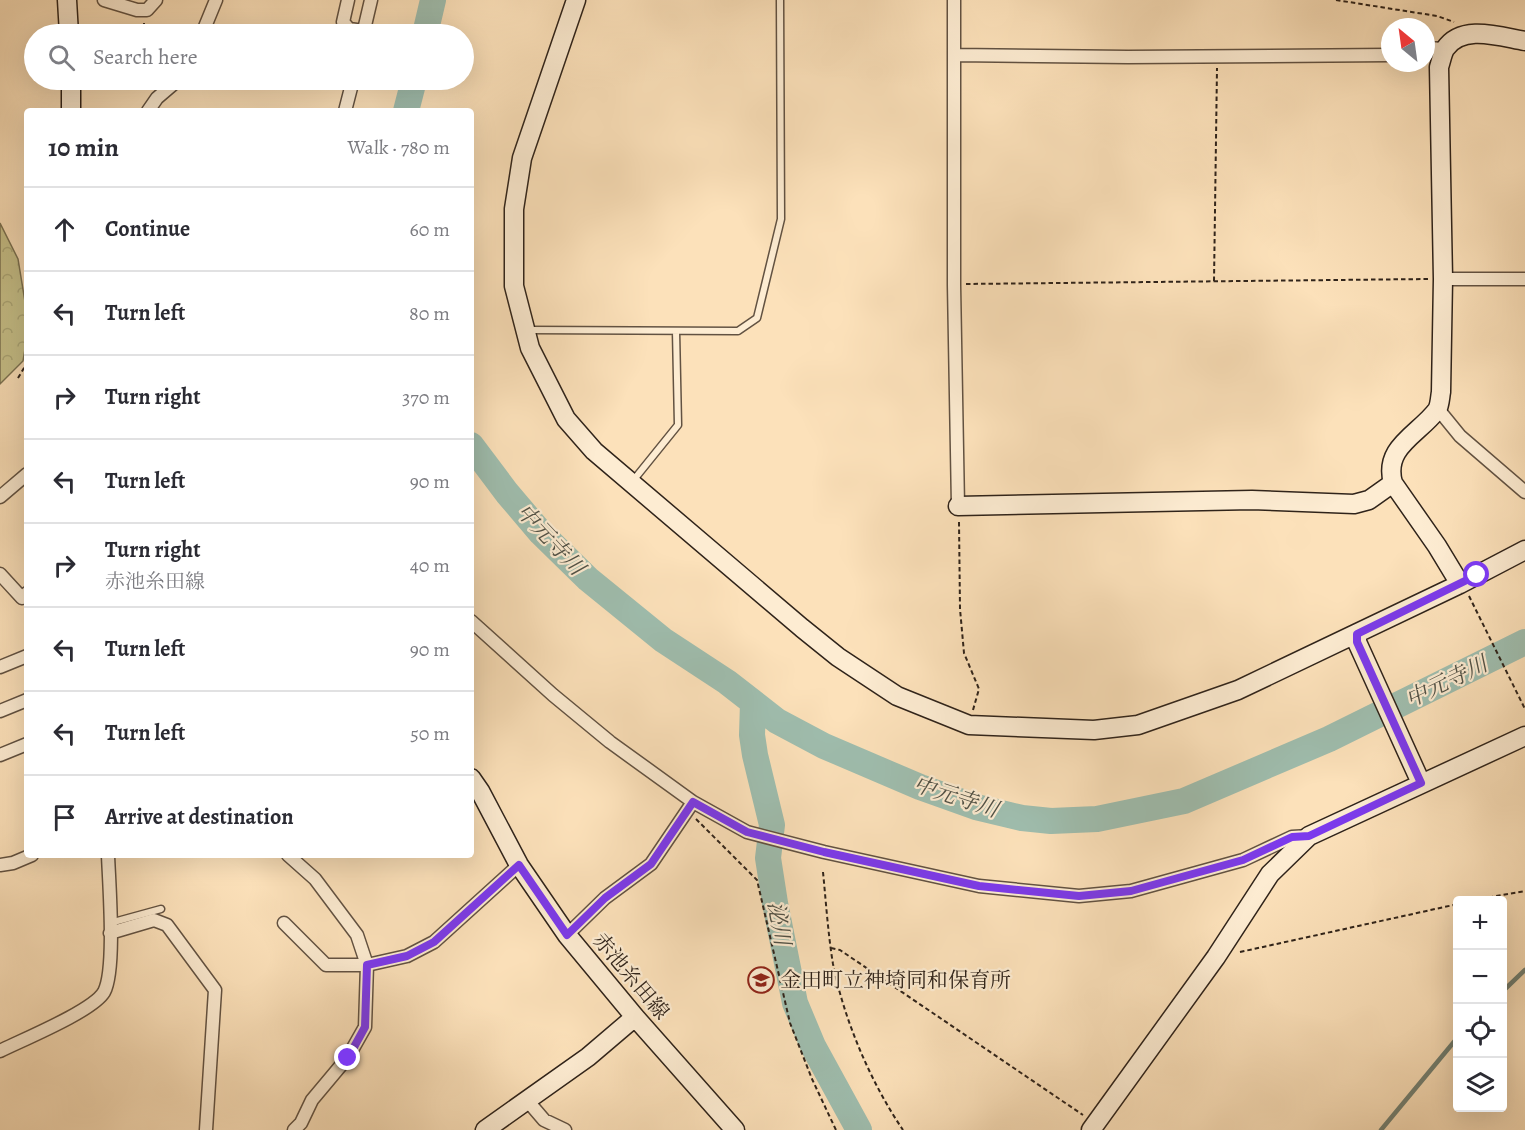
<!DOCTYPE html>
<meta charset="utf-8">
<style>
body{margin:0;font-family:Alegreya,"Noto Serif JP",serif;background:#f2f2f3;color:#2b2b33}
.controls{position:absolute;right:18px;bottom:18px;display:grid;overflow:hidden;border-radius:6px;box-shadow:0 6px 24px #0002}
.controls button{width:54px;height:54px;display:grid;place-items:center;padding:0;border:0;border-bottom:2px solid #e1e1e2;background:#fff;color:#2b2b33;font:30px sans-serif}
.compass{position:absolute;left:1381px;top:18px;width:54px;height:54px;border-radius:50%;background:#fff;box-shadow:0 6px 24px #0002;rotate:331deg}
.stop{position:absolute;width:18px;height:18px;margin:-14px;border:4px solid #7c3aed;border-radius:50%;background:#fff}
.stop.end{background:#7c3aed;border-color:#fff;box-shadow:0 2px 6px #0008}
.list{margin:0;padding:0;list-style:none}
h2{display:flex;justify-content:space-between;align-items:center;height:78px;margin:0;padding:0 24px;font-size:26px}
h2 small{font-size:20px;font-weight:400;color:#7c7c81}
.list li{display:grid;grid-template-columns:39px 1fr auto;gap:18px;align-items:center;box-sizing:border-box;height:84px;padding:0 24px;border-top:2px solid #e1e1e2}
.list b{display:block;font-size:22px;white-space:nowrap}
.list p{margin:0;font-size:20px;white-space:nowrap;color:#7c7c81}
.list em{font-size:20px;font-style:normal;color:#7c7c81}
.icon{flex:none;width:33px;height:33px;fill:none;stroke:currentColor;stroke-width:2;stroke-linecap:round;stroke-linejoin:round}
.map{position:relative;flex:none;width:1525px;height:1130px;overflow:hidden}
.search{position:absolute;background:#fff;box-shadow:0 6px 24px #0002;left:24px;top:24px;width:450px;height:66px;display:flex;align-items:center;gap:15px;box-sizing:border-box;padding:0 21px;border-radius:33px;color:#7c7c81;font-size:22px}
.panel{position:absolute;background:#fff;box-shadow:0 6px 24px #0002;left:24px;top:108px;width:450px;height:750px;border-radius:6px}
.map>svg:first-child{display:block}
</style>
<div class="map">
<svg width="1525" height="1130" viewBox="0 0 1525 1130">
<defs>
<pattern id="forest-crowns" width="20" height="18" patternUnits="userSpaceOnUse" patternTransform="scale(1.5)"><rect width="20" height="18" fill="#c7c18a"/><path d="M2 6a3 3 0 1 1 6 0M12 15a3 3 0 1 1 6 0" fill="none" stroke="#aba676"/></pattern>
</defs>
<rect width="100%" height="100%" fill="#fce1ba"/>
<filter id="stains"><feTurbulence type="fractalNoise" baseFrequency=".00333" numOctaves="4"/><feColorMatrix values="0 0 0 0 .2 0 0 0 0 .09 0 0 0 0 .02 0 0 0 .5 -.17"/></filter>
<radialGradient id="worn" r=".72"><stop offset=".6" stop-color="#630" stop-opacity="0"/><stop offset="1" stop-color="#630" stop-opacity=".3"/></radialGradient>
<!-- forest -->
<path fill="url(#forest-crowns)" stroke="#7b7252" stroke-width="1.5" d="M0,223L18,259L27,314V337L23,361L0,384Z"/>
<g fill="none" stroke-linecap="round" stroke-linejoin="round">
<!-- stream -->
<path stroke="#728073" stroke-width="4.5" d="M1502,992L1525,970
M1381,1130L1458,1037"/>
<!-- river -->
<path stroke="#9fbeaf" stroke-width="26" d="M425,34L433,0
M406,111L414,80
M471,445L507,493L541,533L588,579L663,640L727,682L777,721L824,746L920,787L976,807L1022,818L1051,821L1097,819L1184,801L1329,739L1525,642
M753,703L752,735L755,755L772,825L768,858L775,903L795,1003L813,1046L859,1130"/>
<!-- lane casing -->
<g stroke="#625242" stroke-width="9">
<path id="lane" d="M529,330L738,331L757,318L781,219L780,0
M632,482L678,425L676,331
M110,923L161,909"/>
</g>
<!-- street casing -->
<g stroke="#625242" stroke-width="15">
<path id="street" d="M104,0L137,10H147L156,0
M348,0L343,22L349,29L364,31
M954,0V285L958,506
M202,34L216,0
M363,34L371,0
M1426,48L1445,49
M955,55L1128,57L1390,55
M148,111L157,98L178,80
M345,111L353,80
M1443,279H1525
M1438,409L1460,436L1525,492
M0,497L27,474
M0,574L22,598L27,593
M471,621L553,695L610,742L693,802L747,832L824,852L979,886L1079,896L1131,891L1243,860L1292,837L1309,836
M0,667L27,656
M0,711L27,700
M0,755L27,744
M288,855L315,879L357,935L367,965L365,1027L348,1057L312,1100L301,1123L294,1130
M0,865L13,863L32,855
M284,923L326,965H367L407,956L434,942L519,865
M110,933L154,920L167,925L215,990L206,1130
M567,935L605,898L651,864L693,802
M0,1051C22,1040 93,1011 104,992C116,970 109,883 108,855
M526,1099L544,1120L565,1130"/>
</g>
<!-- secondary casing -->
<g stroke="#2f231a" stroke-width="21">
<path id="secondary" d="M67,0L69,34
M576,0L522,158L514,209V286L530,348L566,419L594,451L802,628L838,657L897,696L969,725L1094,730L1138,725L1238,690L1460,584L1525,550
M71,80V111
M958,506L1252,500L1354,504L1369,500L1393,483
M1460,584L1437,546L1393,483C1383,447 1418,435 1437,410C1440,405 1440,397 1441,392L1443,279L1439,67C1441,62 1442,54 1445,49C1462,23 1501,37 1525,41
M1357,634V642L1421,783
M471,778L480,791L519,865L567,935L635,1017L735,1130
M485,1130L588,1057L635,1017
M1091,1130L1216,957L1270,874L1309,836L1525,736"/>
</g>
<!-- path -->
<path stroke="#2f231a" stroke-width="2" stroke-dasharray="4.5 3" stroke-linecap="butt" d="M1336,0L1437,16L1454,22
M144,23V34
M1214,281L1217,68
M966,284L1428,279
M18,378L27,363
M959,522L960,609L964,653L979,689L973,710
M1469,596L1525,709
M696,819L757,880L790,1023L812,1079L836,1130
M823,872C826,902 828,934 833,964C844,1020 871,1083 903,1130
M1474,900L1525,891
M831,948L840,950L1083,1115
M1240,952L1458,904"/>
<!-- lane -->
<use href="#lane" stroke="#fdecd2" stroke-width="6"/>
<!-- street -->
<use href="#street" stroke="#fdecd2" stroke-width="12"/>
<!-- secondary -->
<use href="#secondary" stroke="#fdecd2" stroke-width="18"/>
</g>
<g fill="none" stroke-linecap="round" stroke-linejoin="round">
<!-- route -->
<path stroke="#7c3aed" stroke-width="8" d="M348,1058L365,1027L367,965L407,956L434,942L519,865L567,935L605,898L651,864L693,802L747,832L824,852L979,886L1079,896L1131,891L1243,860L1292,837L1309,836L1421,783L1357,642V634L1477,575"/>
</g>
<!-- icons -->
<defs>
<g id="school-ring" transform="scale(1.35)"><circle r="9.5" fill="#fdecd2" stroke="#8f2418" stroke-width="1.5"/><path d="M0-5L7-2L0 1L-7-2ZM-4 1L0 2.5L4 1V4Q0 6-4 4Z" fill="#8f2418"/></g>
</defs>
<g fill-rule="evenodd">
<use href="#school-ring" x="761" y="980"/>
</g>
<g text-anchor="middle" stroke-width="4.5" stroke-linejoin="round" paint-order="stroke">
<!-- street labels -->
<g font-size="21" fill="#2f231a" stroke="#fdecd2">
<text transform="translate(631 976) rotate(50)" y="7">赤池糸田線</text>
</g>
<!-- poi labels -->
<g font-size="21" fill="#2f231a" stroke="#fdecd2" text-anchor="start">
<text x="780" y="987">金田町立神埼同和保育所</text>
</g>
<!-- water labels -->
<g font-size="22" font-style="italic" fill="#515247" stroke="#fdecd2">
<text transform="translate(551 539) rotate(47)" y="8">中元寺川</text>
<text transform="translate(1446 681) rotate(-26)" y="8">中元寺川</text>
<text transform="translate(956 796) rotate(18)" y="8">中元寺川</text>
<text transform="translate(780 923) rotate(80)" y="8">泌川</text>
</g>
</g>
<rect width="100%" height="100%" filter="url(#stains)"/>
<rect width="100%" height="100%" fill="url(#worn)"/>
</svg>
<div class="controls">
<button>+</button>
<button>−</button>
<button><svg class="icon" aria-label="locate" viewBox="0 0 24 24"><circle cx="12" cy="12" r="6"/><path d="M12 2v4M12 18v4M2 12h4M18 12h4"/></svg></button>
<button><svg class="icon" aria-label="layers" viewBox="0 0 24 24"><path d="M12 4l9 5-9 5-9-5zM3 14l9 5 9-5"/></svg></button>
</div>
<svg class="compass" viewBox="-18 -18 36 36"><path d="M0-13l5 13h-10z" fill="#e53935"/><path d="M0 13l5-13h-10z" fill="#7c7c81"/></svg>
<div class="stop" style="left:1477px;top:575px"></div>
<div class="stop end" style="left:348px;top:1058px"></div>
<div class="search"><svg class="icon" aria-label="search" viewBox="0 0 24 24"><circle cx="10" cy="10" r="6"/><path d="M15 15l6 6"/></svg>Search here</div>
<section class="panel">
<h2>10 min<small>Walk · 780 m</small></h2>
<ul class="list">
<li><svg class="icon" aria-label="ahead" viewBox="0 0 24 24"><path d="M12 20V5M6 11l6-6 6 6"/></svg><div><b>Continue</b></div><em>60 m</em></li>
<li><svg class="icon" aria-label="left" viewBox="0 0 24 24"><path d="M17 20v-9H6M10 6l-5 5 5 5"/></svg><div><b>Turn left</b></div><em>80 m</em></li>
<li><svg class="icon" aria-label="right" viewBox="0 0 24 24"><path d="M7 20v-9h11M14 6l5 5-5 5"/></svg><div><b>Turn right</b></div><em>370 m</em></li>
<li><svg class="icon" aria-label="left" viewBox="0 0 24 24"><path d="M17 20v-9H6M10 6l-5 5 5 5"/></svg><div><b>Turn left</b></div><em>90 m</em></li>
<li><svg class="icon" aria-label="right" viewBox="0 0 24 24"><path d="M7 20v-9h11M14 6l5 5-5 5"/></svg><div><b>Turn right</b><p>赤池糸田線</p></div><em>40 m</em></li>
<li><svg class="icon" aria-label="left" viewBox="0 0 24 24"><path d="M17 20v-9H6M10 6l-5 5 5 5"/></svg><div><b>Turn left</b></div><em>90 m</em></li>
<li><svg class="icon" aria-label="left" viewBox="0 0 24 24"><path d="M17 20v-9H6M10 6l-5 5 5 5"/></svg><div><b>Turn left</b></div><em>50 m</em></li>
<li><svg class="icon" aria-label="arrive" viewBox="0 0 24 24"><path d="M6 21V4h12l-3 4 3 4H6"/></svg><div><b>Arrive at destination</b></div></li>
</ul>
</section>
</div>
